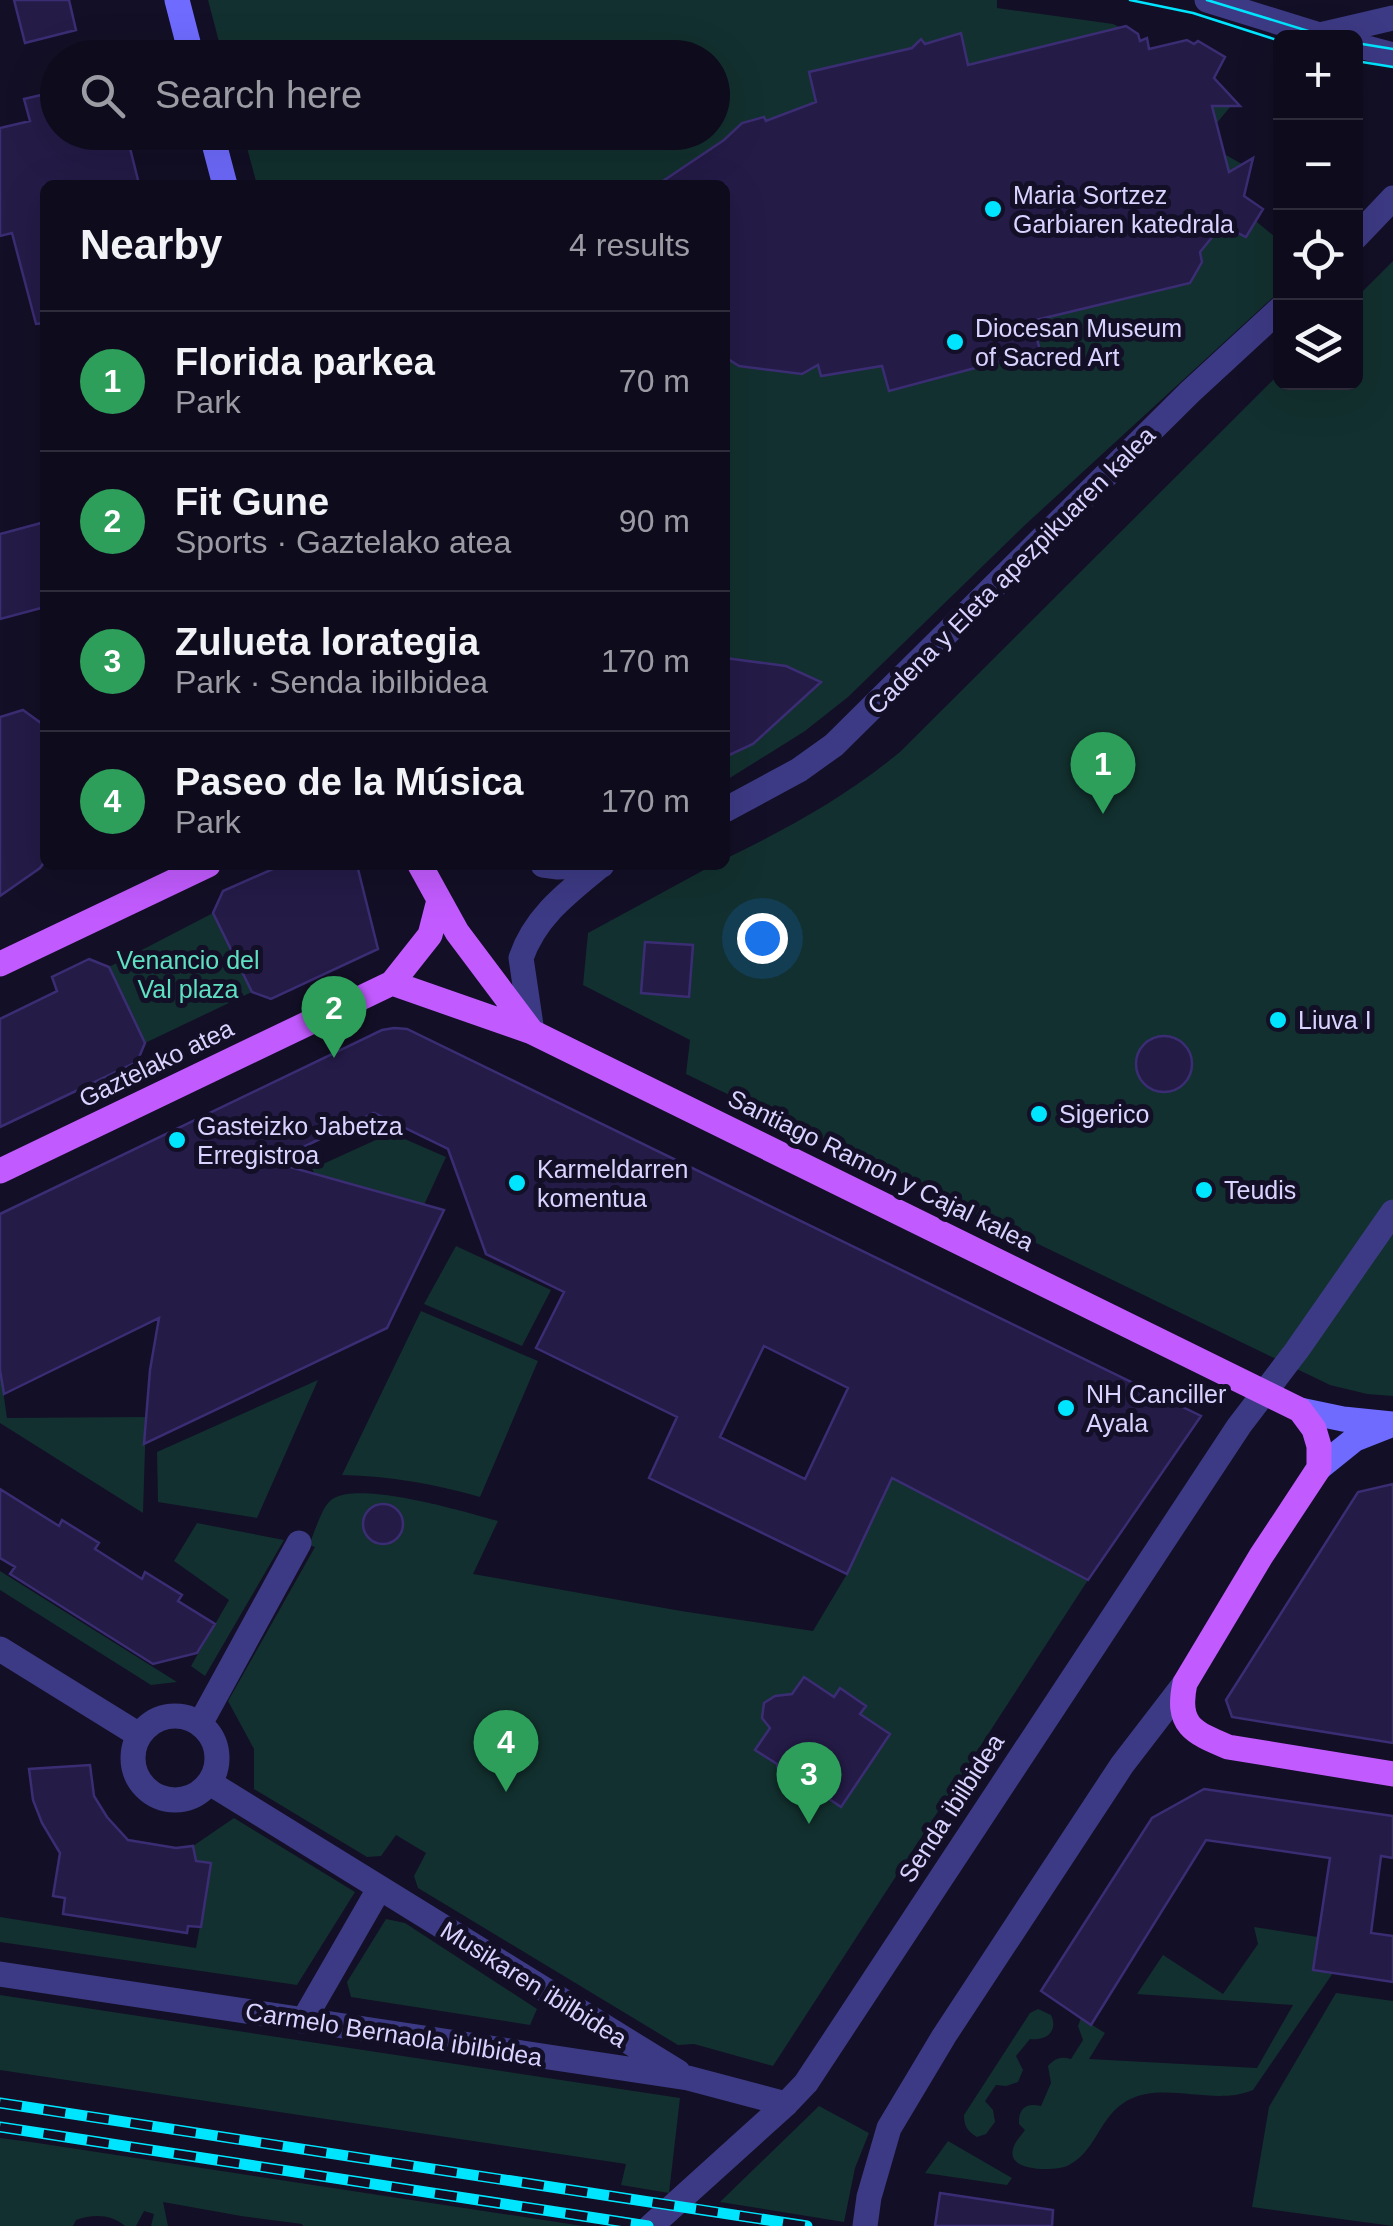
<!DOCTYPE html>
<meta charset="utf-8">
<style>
body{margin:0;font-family:Arial,sans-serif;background:#171425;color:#f1f3f6}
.controls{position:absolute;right:30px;top:30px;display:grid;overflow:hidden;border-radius:15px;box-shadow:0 10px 40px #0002}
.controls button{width:90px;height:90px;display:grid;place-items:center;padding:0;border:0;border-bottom:2px solid #2e2b3b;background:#0e0b1c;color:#f1f3f6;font:50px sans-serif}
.you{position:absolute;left:762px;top:938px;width:35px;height:35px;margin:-25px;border:8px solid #fff;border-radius:50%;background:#1a73e8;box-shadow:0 0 0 15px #1a73e833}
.badge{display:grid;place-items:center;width:65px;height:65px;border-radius:50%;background:#b45309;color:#fff;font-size:32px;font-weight:700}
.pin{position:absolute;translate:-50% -82px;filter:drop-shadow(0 2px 5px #0008)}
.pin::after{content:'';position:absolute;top:52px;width:35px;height:30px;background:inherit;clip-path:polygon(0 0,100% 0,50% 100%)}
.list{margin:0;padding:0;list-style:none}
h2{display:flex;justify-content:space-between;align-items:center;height:130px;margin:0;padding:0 40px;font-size:42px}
h2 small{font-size:32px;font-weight:400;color:#9b9ba3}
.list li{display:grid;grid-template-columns:65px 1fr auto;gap:30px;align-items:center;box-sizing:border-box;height:140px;padding:0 40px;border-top:2px solid #2e2b3b}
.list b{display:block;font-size:38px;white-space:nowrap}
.list p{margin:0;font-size:32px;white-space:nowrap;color:#9b9ba3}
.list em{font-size:32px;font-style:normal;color:#9b9ba3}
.icon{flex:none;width:55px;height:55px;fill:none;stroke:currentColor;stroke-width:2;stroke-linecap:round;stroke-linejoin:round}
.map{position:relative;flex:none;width:1393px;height:2226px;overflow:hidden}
.search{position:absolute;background:#0e0b1c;box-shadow:0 10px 40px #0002;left:40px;top:40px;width:690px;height:110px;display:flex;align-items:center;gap:25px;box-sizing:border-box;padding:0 35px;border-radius:55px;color:#9b9ba3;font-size:38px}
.panel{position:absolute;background:#0e0b1c;box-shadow:0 10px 40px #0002;left:40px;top:180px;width:690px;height:690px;border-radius:15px}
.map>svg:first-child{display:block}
</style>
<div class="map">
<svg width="1393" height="2226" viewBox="0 0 1393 2226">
<rect width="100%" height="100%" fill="#130f26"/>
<!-- green -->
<path fill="#12302f" d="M208,0H997V8L1113,24L1138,36L1140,40L1147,38L1150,49L1187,40L1194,43L1198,41L1224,56L1210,75L1235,101L1216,124L1224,154L1242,164L1246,163L1241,200L1262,211L1256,218L1257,222L1280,241V291L1025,525L848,697L805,731L725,781V185H257L243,133L712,132V58L223,57Z
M1393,261V1396L1367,1394L1330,1385L686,1074L690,1040L583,985L588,933L713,865H725V859C789,828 845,797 900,752L1280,373V382H1356V298Z
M213,913L252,992L145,1043L109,967Z
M391,1133L446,1157L424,1205L315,1174L312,1169Z
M456,1246L551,1290L522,1346L424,1304Z
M421,1311L538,1361L480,1497C434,1484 390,1476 342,1475Z
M0,1370L7,1418L146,1417L143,1513L0,1423Z
M318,1380L257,1518L158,1502L157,1452Z
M892,1478L1088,1580L773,2066L694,2044L678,2045L418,1888L414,1876L426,1853L396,1835L381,1856L367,1857L254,1789V1749L228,1701L315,1547L309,1545C314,1534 321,1510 329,1502C351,1477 468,1513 498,1521L473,1574L681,1611L813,1631L847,1574Z
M197,1523L284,1540L205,1676L191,1666L229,1600L174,1561Z
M0,1571L177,1682L151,1685L0,1590Z
M234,1818L355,1892L297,1985L0,1942V1917L196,1948L211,1864L196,1861L193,1846Z
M386,1919L405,1923L537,2009L530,2025L351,1997L347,1982Z
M1254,1927L1318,1937L1313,1970L1333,1973L1253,2090C1221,2104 1180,2088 1146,2094C1099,2103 1102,2148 1069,2165C1058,2171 1018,2172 1013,2157C1010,2147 1019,2138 1025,2130L1019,2124C1018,2109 1026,2102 1041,2106L1051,2083L1048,2066C1055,2058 1061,2056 1071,2059L1083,2040L1078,2026L1081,2018L1105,2033L1089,2059L1257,2068L1293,2005L1137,1994L1163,1955L1223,1994L1258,1944Z
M1336,1993L1393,2001V2226L1252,2207L1269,2107Z
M0,1995L680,2098L669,2193L621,2185L626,2164L0,2070Z
M1038,2009L1051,2015C1059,2032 1045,2041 1030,2039L1016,2056L1023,2070L1018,2082L1006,2086L996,2085L985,2101L993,2110L995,2122L986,2134L977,2137C967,2131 964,2126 964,2115L1030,2013Z
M819,2106L869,2133L855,2168L844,2222L720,2202Z
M0,2138L31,2142L583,2226H303L302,2224L241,2216L163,2202L168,2226H151L154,2214L144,2211L136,2226H125C111,2214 93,2214 76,2220L73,2226H0Z
M948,2141L1012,2178L1007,2185L925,2173Z"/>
<!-- building -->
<path fill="#241b47" stroke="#3b2d73" stroke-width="2.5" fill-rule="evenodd" d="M14,0H69L76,30L25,43Z
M1126,26L1138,34L1140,41L1147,38L1149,49L1187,40L1194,44L1198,41L1225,57L1214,78L1240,106H1212L1229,172L1253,158L1244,196L1263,209L1246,237L1222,225L1200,252L1202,262L1190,283L1032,321L1041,354L1005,360L889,391L882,366L821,376L818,365L802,374L739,366L725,357V185H657L724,140L742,123L764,117L766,121L816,102L809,72L912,48L921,39L925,44L961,33L968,65Z
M58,91V132H126L138,180L118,185H45V323L36,324L12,233L0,236V128L30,121L24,99Z
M45,522V607L0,619V534Z
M725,658L786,666L821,682L753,744L725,757Z
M23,710L45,726V861L40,868L0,896V717Z
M282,865H357L378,949L271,999L252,992L213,913L223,891Z
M645,942L693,945L689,997L641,993Z
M89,959L109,967L145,1043L137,1062L0,1127V1019L57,991L52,977Z
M394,1028L407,1029L1201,1416L1088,1580L892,1478L847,1574L649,1478L677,1417L536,1348L564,1292L486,1254L448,1149L374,1113L272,1162L444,1210L387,1328L144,1444L150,1370L159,1318L4,1394L0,1370V1214L382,1030ZM764,1346L848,1388L805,1479L720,1437Z
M1136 1064a28 28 0 1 1 56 0a28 28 0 1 1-56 0Z
M1393,1484V1743L1232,1717L1226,1700L1358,1492Z
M0,1489L59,1526L62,1520L99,1543L95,1549L142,1579L145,1572L182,1595L178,1601L215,1624L197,1653L153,1664L10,1574L15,1567L0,1558Z
M363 1524a20 20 0 1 1 40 0a20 20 0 1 1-40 0Z
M804,1677L834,1697L840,1688L866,1706L860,1714L890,1734L841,1807L819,1792L798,1797L781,1786L777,1764L755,1750L770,1728L762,1718L764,1703L775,1696L792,1694Z
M90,1765L94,1796L107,1817L128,1840L176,1848L193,1846L196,1861L211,1863L201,1927L188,1926L187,1933L63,1914L65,1898L53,1896L60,1853L42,1823L33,1800L29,1769Z
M1204,1789L1393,1816V1858L1381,1856L1371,1933L1393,1936V1982L1313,1970L1330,1858L1206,1840L1091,2025L1041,1991L1152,1818Z
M940,2193L1053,2210L1052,2226H935Z"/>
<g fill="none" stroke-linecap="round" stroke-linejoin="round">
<!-- street -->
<path stroke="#3d3a85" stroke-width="25" d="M1207,0L1329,38
M1320,35L1393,18
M1356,45L1393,55
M1356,237L1393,198
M725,810L799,770L834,745L1190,392L1280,309
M543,865L558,867L602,865
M532,1032L521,958C535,917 567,893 600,866
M0,1649L139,1735
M133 1758a42 42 0 1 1 84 0a42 42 0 1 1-84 0Z
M200,1724L299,1543
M210,1783L678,2072
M0,1974L688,2078L786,2104
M303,2021L379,1889
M651,2226L786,2104L806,2083L1239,1426L1297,1350L1393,1212
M865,2226L869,2197L889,2128L944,2036L1122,1765L1185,1683"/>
<!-- secondary -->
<path stroke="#6f6bff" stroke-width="25" d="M177,0L192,58
M211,132L225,185
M1300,1410L1343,1419L1393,1424
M1319,1468L1355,1439L1388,1426"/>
<!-- primary -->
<path stroke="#c25bff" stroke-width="25" d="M420,865L457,932L532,1032L1300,1410L1314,1429L1319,1446V1468L1261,1556L1185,1683C1176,1725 1192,1732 1228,1747L1393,1774
M0,964L208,865
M392,983L532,1032
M0,1171L392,983L430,935L439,900"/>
<!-- tram -->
<path stroke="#00e5ff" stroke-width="2.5" d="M1130,0L1193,13L1280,41
M1207,0L1331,38
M1356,43L1393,49
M1356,61L1393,67"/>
<!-- rail casing -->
<g stroke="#00e5ff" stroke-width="11">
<path id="rail" d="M0,2103L807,2226
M0,2127L648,2226"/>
</g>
<!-- rail -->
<use href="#rail" stroke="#130f26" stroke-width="8" stroke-dasharray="22" stroke-linecap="butt"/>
</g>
<!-- markers -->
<g fill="#00e5ff" stroke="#130f26" stroke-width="4">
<circle cx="993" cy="209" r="10"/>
<circle cx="955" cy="342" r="10"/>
<circle cx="1278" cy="1020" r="10"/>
<circle cx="1039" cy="1114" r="10"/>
<circle cx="177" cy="1140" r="10"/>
<circle cx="517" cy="1183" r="10"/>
<circle cx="1204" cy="1190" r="10"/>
<circle cx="1066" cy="1408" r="10"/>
</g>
<g text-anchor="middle" stroke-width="10" stroke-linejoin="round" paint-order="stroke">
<!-- poi labels -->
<g font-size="25" fill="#d9d4ff" stroke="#130f26" text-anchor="start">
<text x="1013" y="204">Maria Sortzez<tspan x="1013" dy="29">Garbiaren katedrala</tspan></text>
<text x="975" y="337">Diocesan Museum<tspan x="975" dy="29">of Sacred Art</tspan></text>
<text x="1298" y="1029">Liuva I</text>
<text x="1059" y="1123">Sigerico</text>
<text x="197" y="1135">Gasteizko Jabetza<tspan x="197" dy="29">Erregistroa</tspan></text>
<text x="537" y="1178">Karmeldarren<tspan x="537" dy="29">komentua</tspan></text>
<text x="1224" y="1199">Teudis</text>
<text x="1086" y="1403">NH Canciller<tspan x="1086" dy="29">Ayala</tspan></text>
</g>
<!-- street labels -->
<g font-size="25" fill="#d9d4ff" stroke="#130f26">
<text transform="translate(1011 570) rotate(-45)" y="9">Cadena y Eleta apezpikuaren kalea</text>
<text transform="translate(156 1063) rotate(-26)" y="9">Gaztelako atea</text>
<text transform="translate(881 1170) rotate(26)" y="9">Santiago Ramon y Cajal kalea</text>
<text transform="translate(951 1808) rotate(-57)" y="9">Senda ibilbidea</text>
<text transform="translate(534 1984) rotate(32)" y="9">Musikaren ibilbidea</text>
<text transform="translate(394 2034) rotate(9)" y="9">Carmelo Bernaola ibilbidea</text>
</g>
<!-- park labels -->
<g font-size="25" fill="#5fe0c0" stroke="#130f26">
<text x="188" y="969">Venancio del<tspan x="188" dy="29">Val plaza</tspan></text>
</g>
</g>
</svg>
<div class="controls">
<button>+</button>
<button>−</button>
<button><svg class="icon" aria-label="locate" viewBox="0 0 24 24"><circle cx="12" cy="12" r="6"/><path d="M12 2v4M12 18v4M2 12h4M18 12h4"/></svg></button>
<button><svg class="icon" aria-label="layers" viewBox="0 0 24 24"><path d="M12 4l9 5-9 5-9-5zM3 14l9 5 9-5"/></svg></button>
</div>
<div class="you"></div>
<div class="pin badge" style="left:1103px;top:814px;background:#2e9e5b">1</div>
<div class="pin badge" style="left:334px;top:1058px;background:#2e9e5b">2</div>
<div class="pin badge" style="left:809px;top:1824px;background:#2e9e5b">3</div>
<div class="pin badge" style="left:506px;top:1792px;background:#2e9e5b">4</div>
<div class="search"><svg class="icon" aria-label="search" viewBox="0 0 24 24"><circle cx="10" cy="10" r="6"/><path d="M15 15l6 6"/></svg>Search here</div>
<section class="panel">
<h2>Nearby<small>4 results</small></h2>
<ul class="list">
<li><span class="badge" style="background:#2e9e5b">1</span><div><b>Florida parkea</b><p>Park</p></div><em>70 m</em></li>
<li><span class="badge" style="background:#2e9e5b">2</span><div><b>Fit Gune</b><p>Sports · Gaztelako atea</p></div><em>90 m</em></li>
<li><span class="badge" style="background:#2e9e5b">3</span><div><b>Zulueta lorategia</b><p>Park · Senda ibilbidea</p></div><em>170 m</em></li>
<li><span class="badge" style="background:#2e9e5b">4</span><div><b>Paseo de la Música</b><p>Park</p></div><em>170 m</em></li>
</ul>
</section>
</div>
